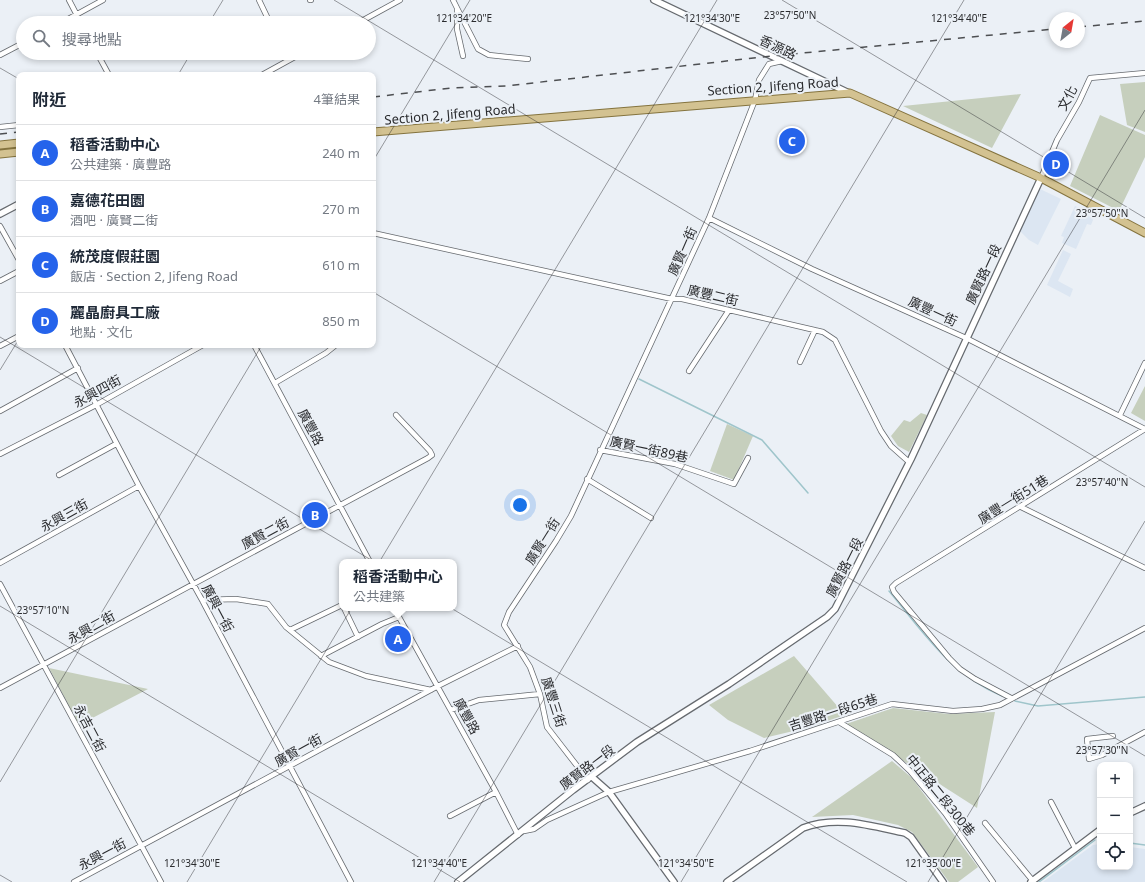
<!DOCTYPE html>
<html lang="zh-TW">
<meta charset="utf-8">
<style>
body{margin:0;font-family:"Noto Sans","Noto Sans TC",sans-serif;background:#f2f2f3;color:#1f2937}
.controls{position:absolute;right:12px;bottom:12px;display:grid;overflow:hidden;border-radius:8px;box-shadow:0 2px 6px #0003}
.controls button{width:36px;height:36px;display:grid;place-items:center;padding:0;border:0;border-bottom:1px solid #e0e1e3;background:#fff;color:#1f2937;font:20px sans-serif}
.compass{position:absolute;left:1049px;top:12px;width:36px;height:36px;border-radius:50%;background:#fff;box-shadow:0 2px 6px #0003;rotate:31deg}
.you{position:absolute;left:520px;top:505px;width:14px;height:14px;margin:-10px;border:3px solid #fff;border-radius:50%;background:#1a73e8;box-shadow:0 0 0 6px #1a73e833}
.badge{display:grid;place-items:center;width:26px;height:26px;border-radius:50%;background:#2563eb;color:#fff;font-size:13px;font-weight:700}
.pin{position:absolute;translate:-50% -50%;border:2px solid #fff;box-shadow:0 1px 4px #0006}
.popup{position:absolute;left:339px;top:559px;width:118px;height:52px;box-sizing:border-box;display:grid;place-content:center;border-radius:8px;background:#fff;filter:drop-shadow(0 1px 3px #0005);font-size:13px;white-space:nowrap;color:#747a83}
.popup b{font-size:15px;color:#1f2937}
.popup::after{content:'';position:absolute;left:50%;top:100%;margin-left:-8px;border:8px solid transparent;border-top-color:#fff}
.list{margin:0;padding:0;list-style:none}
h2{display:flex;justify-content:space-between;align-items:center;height:52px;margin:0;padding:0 16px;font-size:17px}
h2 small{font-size:13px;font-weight:400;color:#747a83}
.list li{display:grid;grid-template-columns:26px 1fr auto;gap:12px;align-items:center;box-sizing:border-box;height:56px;padding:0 16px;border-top:1px solid #e0e1e3}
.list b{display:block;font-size:15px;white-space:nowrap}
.list p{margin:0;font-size:13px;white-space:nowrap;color:#747a83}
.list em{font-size:13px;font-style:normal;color:#747a83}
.icon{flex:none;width:22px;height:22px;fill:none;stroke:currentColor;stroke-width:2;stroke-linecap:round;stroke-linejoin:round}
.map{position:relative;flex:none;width:1145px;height:882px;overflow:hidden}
.search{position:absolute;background:#fff;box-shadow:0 2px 6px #0003;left:16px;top:16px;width:360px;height:44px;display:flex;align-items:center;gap:10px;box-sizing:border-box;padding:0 14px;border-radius:22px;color:#747a83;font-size:15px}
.panel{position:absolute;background:#fff;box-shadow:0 2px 6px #0003;left:16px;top:72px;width:360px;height:276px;border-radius:8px}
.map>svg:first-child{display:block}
</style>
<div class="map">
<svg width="1145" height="882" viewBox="0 0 1145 882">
<rect width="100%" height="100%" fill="#ebf0f6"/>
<!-- built -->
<path fill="#dce6f2" d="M1040,189L1061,199L1038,245L1029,240L1019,230L1028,207Z
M1075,206L1083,210V213L1092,218L1093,220L1091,225L1087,224L1076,249L1062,243L1064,237L1061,236Z
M1063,250L1071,254L1058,281L1073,289L1070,297L1047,285Z
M1100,844V867H1130V847L1145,849V882H1043L1093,845Z"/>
<!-- green -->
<path fill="#c6cfbd" d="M1145,82V132L1127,125L1120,84Z
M1021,94L992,148L903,106Z
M1100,115L1145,135V157L1119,211L1070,186Z
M1145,386V421L1131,413Z
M921,413L927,415L909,452L898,446L891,436L904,420L910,422Z
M727,424L753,436L734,480L710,471Z
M794,656L845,715L806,728L764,738L728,720L709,705Z
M49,668L148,689L79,725Z
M893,708L949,714L995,712L977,808L846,724Z
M892,761L912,778L978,867L958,882H949L912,832L898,825L853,815L812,817Z"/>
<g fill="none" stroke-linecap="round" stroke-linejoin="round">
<!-- stream -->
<path stroke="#9fc5cb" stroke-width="1.5" d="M639,379L762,440L808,493
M889,591C924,633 950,674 1002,696
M1015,701L1038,706L1145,697
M1130,843L1145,845
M1039,882L1095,840"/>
<!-- minor casing -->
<g stroke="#666a6f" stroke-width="6">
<path id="minor" d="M69,0L81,23
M259,0L270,23
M310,0H311
M453,0L457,8V29L463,56
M457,8L478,49L489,55L528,59
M61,23L103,0
M358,23L400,0
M97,53L109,75
M285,53L289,60
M0,55L23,43
M262,75L302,53
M0,127L19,125
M1041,178L1057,140L1079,102L1090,78L1145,73
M709,218L812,269L966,338L1145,429
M0,226L19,260
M373,233L672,299H682L823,332L835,340L881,431L891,446L909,462
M0,281L19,271
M65,345L139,486L202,600L351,882
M254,345L370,562
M0,346L19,336
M800,362L815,330
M689,371L729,310
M275,383L326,353L336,345
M0,411L78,368
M1120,415L1145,363
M600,450L675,464L734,484L748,458
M0,454L96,405L203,345
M59,475L116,444
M587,479L651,518
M1021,507L1145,568
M0,563L139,486
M0,584L161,882
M202,600L236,599L268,604L286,627L329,662L366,676L431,690
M344,608L358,637
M394,608L496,792L518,835
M290,630L342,605
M321,656L382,624L399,617
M0,688L428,458L432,455L430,451L396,415
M1011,698L975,679L960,669L949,658L894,592L892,587L896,583L1145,429
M451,710L479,700L540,694
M839,722L893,755L910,771L945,813L993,882
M1113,736L1087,739L1089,759L1102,755L1145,732
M588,780L547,727L540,694L530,667L504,625L509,612L556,541L571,516L709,218L755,100L759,80L769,64L782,61
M1051,802L1075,848
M450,816L496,792
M985,823L1033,881
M524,831L534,829L547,820L609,792L750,751L892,704L953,711L982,709L1000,705L1145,628
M74,882L438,686L518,646"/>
</g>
<!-- tertiary casing -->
<g stroke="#666a6f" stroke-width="8">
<path id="tertiary" d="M654,0L849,93
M0,214L19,204
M592,777L609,792L674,882
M1130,813L1145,806
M458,882L573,790L637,742L729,684L827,617L835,609L911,459L1041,178
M727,882L803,828C837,815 871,826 905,833L911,837L943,882
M1031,882L1100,830"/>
</g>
<!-- primary casing -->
<g stroke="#84733e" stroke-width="9">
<path id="primary" d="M373,132L850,93L1041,178L1145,233
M0,145L19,143
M0,154L19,152"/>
</g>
<!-- minor -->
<use href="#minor" stroke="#fff" stroke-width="4.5"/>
<!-- tertiary -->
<use href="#tertiary" stroke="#fff" stroke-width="5.5"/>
<!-- primary -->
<use href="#primary" stroke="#d3c291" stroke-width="7"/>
<!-- rail -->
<path stroke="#4d4f52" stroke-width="1.5" stroke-dasharray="7 7" stroke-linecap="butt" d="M1079,27L1145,21
M373,97L451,88L506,86L771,56L1055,29
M0,134L19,132"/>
</g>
<!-- ticks -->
<path fill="none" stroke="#2a2b2e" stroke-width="1" stroke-opacity="0.45" d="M334,0L1145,487M782,0L1145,218M209,23L223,0M0,68L19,79M178,75L191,53M373,161L470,0M373,292L1145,756M0,337L907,882M0,370L19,339M0,606L460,882M0,782L262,345M0,875L12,882M187,882L717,0M434,882L964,0M681,882L1145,110M928,882L1145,521"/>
<g text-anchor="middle" stroke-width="4" stroke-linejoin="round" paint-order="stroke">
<!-- street labels -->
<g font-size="13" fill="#2a2b2e" stroke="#ebf0f6">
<text transform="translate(778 47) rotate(25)" y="5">香源路</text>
<text transform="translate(773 86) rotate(-4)" y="5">Section 2, Jifeng Road</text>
<text transform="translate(1067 98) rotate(-62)" y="5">文化</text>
<text transform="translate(450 114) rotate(-5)" y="5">Section 2, Jifeng Road</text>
<text transform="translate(682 251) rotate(-66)" y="5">廣賢一街</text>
<text transform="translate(983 274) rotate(-65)" y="5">廣賢路一段</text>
<text transform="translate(713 295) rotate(13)" y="5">廣豐二街</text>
<text transform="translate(933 311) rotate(25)" y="5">廣豐一街</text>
<text transform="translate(97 391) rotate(-29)" y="5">永興四街</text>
<text transform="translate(311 427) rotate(62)" y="5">廣豐路</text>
<text transform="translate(649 449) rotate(12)" y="5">廣賢一街89巷</text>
<text transform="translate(1013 499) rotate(-32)" y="5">廣豐一街51巷</text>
<text transform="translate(64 515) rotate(-29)" y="5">永興三街</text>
<text transform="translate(265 533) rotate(-28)" y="5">廣賢二街</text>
<text transform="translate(542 541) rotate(-58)" y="5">廣賢一街</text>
<text transform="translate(844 567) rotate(-63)" y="5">廣賢路一段</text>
<text transform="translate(218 608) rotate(62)" y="5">廣興一街</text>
<text transform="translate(91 627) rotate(-29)" y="5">永興二街</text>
<text transform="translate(554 702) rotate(72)" y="5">廣豐三街</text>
<text transform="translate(833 712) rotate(-18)" y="5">吉豐路一段65巷</text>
<text transform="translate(467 716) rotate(61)" y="5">廣豐路</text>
<text transform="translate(90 728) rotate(62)" y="5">永吉二街</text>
<text transform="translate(298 750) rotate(-29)" y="5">廣賢一街</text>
<text transform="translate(587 767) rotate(-37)" y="5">廣賢路一段</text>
<text transform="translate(941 795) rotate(51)" y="5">中正路二段300巷</text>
<text transform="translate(102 854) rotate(-28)" y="5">永興一街</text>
</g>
</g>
<g font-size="10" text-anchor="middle" fill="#2a2b2e" stroke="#ebf0f6" stroke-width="4" stroke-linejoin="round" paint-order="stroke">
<text x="790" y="19">23°57'50"N</text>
<text x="712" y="22">121°34'30"E</text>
<text x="959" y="22">121°34'40"E</text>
<text x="464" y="22">121°34'20"E</text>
<text x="1102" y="217">23°57'50"N</text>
<text x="1102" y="486">23°57'40"N</text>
<text x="43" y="614">23°57'10"N</text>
<text x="1102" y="754">23°57'30"N</text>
<text x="192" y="867">121°34'30"E</text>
<text x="439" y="867">121°34'40"E</text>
<text x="686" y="867">121°34'50"E</text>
<text x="933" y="867">121°35'00"E</text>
</g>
</svg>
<div class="controls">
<button>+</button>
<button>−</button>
<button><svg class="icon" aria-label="locate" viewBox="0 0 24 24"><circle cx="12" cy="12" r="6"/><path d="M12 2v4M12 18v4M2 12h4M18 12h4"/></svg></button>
</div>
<svg class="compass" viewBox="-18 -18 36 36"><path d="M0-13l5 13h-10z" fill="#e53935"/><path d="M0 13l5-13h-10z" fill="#747a83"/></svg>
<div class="you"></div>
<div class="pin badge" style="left:398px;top:639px">A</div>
<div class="popup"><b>稻香活動中心</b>公共建築</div>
<div class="pin badge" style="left:315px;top:515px">B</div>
<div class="pin badge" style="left:792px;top:141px">C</div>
<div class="pin badge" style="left:1056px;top:164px">D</div>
<div class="search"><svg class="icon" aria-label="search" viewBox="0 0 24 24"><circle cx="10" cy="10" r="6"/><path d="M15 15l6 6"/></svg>搜尋地點</div>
<section class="panel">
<h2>附近<small>4筆結果</small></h2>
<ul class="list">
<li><span class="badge">A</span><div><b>稻香活動中心</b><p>公共建築 · 廣豐路</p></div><em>240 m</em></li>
<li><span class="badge">B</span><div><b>嘉德花田園</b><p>酒吧 · 廣賢二街</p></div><em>270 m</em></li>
<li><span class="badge">C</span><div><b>統茂度假莊園</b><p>飯店 · Section 2, Jifeng Road</p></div><em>610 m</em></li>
<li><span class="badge">D</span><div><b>麗晶廚具工廠</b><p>地點 · 文化</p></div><em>850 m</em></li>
</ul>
</section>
</div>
